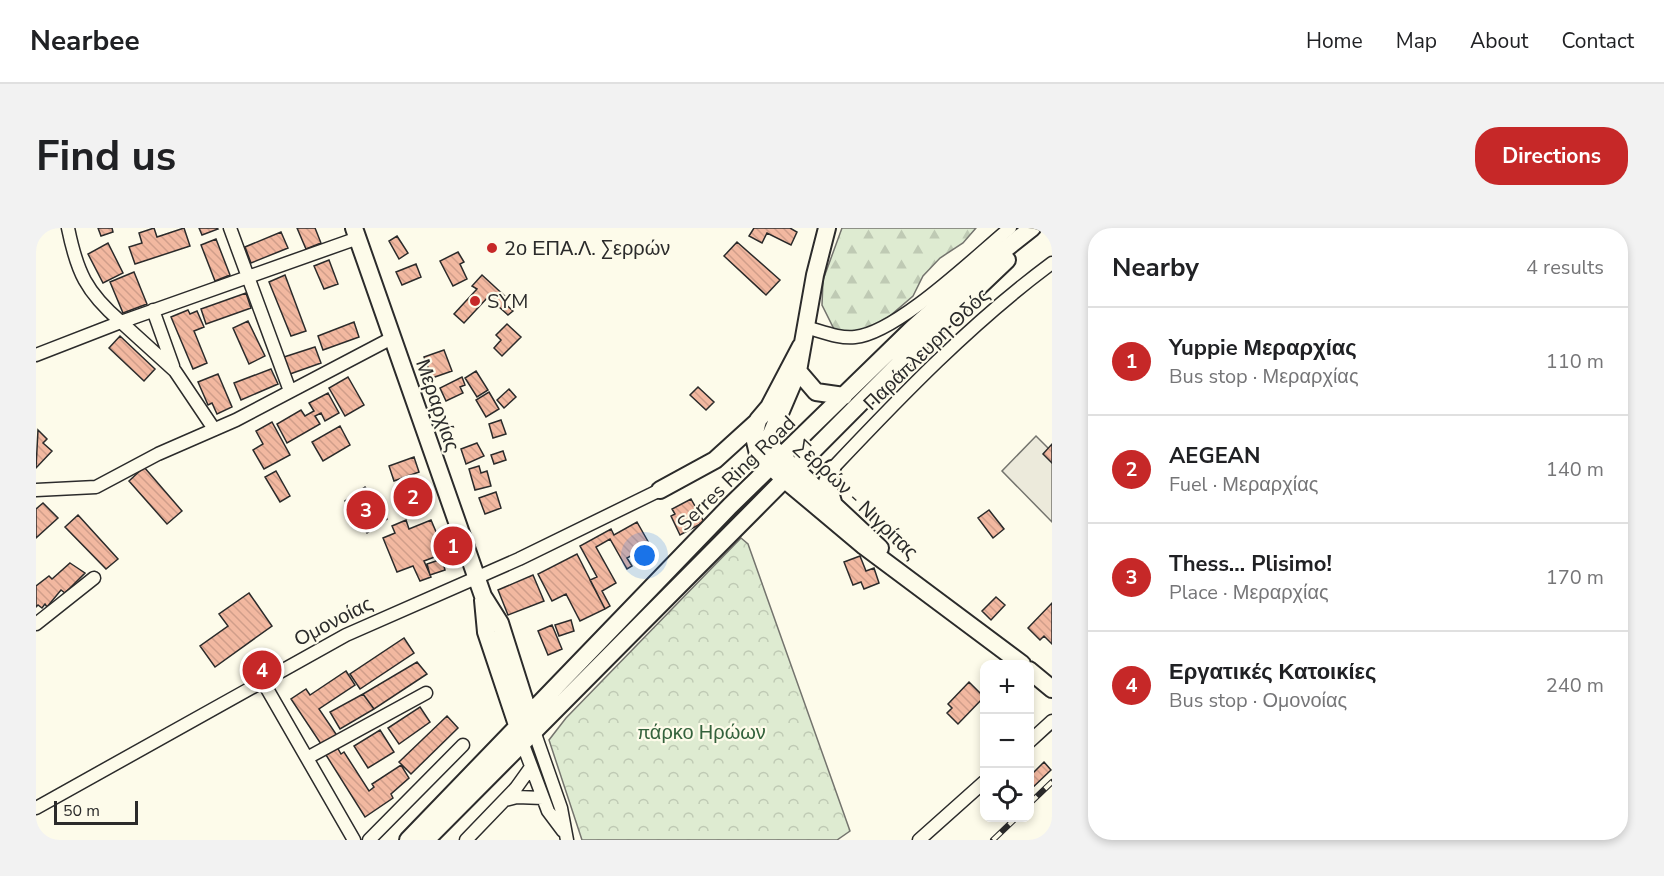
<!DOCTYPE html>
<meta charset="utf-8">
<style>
body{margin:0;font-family:"Nunito Sans",sans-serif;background:#f2f2f2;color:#202124}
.controls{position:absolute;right:18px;bottom:18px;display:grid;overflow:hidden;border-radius:12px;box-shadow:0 3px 9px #0003}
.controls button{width:54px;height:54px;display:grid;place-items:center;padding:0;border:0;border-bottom:2px solid #e0e0e0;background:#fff;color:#202124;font:30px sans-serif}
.scale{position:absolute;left:18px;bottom:15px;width:84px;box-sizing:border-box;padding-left:6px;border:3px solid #2b2b2b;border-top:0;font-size:16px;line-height:21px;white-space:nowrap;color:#2b2b2b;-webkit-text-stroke:4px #fdfbea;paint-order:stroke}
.you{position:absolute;left:609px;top:328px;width:21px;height:21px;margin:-15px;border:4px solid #fff;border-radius:50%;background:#1a73e8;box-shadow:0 0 0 9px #1a73e833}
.badge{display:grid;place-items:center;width:39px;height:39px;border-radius:50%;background:#c62828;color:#fff;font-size:20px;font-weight:700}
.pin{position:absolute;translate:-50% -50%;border:3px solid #fff;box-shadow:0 2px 6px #0006}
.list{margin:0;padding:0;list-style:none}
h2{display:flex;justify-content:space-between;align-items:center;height:78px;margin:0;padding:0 24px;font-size:26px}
h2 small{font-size:20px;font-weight:400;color:#757577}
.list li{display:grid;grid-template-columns:39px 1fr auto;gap:18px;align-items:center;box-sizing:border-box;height:108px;padding:0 24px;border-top:2px solid #e0e0e0}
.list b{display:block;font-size:22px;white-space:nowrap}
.list p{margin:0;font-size:20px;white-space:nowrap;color:#757577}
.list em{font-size:20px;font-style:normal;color:#757577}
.icon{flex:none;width:33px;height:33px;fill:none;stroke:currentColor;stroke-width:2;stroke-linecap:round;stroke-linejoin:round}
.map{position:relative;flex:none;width:1016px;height:612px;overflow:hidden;border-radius:24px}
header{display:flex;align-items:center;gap:36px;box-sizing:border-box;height:84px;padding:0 30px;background:#fff;border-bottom:2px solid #e0e0e0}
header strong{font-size:28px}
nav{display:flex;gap:33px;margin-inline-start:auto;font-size:21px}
.intro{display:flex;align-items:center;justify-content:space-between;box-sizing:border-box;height:144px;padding:0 36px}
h1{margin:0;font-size:42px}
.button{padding:15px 27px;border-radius:24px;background:#c62828;color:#fff;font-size:21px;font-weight:700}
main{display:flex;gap:36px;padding:0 36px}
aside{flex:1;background:#fff;border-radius:24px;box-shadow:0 3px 9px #0003}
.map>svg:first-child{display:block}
</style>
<header>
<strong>Nearbee</strong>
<nav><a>Home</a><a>Map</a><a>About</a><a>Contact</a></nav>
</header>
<div class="intro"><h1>Find us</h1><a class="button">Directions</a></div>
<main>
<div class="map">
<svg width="1016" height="612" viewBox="0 0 1016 612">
<defs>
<pattern id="forest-firs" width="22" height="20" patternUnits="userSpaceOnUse" patternTransform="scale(1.5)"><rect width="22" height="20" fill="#deebd1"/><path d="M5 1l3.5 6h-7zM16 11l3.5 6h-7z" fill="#bfcab4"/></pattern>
<pattern id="park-crowns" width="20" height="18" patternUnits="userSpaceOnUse" patternTransform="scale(1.5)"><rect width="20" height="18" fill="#deebd1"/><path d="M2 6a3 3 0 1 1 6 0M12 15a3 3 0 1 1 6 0" fill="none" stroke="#bfcab4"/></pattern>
<pattern id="building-back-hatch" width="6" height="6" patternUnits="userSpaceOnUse" patternTransform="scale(1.5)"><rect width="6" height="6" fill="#f2b8a0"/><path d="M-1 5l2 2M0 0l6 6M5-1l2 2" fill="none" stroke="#d09e8a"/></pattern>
</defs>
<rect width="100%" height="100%" fill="#fdfbea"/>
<!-- forest -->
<path fill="url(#forest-firs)" stroke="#74746e" stroke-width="1.5" d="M806,0H940L927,15L904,30L887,48L877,68L841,99L817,105L798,101L786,77L787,52Z"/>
<!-- park -->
<path fill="url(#park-crowns)" stroke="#74746e" stroke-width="1.5" d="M705,310L712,316L814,603L801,612H546L513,512L530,490Z"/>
<!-- parking -->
<path fill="#eceadb" stroke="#74746e" stroke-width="1.5" d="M1000,208L1016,224V294L966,243Z"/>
<!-- building -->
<path fill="url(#building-back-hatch)" stroke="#2b2b2b" stroke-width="1.5" d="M62,0H76L77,4L65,8Z
M118,0L121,9L148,0L154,18L99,36L93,19L106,15L103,5Z
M163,0H181L182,1L166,7Z
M261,0H279L285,15L270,21Z
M718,0H754L761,4L755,17L731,5L726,15L713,8Z
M245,4L252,20L215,35L209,19Z
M361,8L372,25L363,31L353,13Z
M180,11L194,47L179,53L165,17Z
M701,14L744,52L730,67L688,28Z
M72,15L87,45L67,55L52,26Z
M422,24L428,34L424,36L431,51L417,58L404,33Z
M293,32L302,56L288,61L278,38Z
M380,36L385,49L366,57L360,44Z
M98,44L111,76L87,85L74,54Z
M249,47L270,103L255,108L233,54Z
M446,47L472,71L468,75L477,83L472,87L452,69L428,95L418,86L441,61L436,58Z
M210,65L215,80L170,96L165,81Z
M152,82L154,86L161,83L168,99L158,103L171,135L157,141L135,89Z
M212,93L229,128L213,136L197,100Z
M318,94L323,109L287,122L282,108Z
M471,96L485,109L466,128L458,120L465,112L460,107Z
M84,108L119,141L108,153L73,120Z
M279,119L285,135L254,146L248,129Z
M408,122L416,143L396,150L388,129Z
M235,141L242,156L205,172L198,155Z
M440,143L452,162L441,169L429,150Z
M182,146L196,179L181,186L176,175L172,177L162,154Z
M312,149L328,177L309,188L293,160Z
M426,149L429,157L424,159L427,165L410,173L404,160Z
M662,159L678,174L670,182L654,167Z
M473,161L480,169L468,180L461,172Z
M453,164L463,181L450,189L440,172Z
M292,165L303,185L289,193L285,185L279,188L284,196L251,215L241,196L265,182L269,188L278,183L273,175Z
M465,192L470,206L457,210L453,196Z
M236,194L254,227L228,241L217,222L227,216L220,203Z
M304,198L314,217L287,233L276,214Z
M2,202L11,211L7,215L16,223L0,240Z
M441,215L448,228L430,236L425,221Z
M1016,216V235L1007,226Z
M467,223L470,232L458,236L455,227Z
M378,229L383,244L358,253L353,238Z
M443,238L445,245L451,243L455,258L439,262L433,241Z
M108,239L146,283L131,296L93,253Z
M240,243L254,268L244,274L229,249Z
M388,256L393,273L366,281L361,265Z
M329,259L351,291L331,305L309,273Z
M460,264L465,280L449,286L443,270Z
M655,271L668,294L644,307L635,288L639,286L636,281Z
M7,275L22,290L0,310V281Z
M953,282L968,301L957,310L942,290Z
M42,287L82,331L70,341L29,299Z
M370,292L373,301L395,292L409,325L388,333L395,349L384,353L377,338L361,344L347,310L359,305L356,298Z
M601,294L614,317L591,330L596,338L591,341L574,311L560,319L580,355L566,363L574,378L569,381L554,352L561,349L544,318L575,301L578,307Z
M613,320L618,328L607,334L602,326Z
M541,326L569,381L544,393L530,366L516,373L502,346Z
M824,328L830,343L838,340L843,355L828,361L825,354L817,357L808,334Z
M406,331L409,342L394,347L391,336Z
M34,335L49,345L29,365L25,362L11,379L9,376L6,380L2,377L0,379V358L13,348L16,351Z
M497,347L508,373L472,387L462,362Z
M213,365L236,398L179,439L164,418L192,398L183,386Z
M960,369L969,377L955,392L946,383Z
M1016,375V416L1008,408L1004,412L992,400Z
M535,392L538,403L523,408L519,397Z
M516,397L526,421L512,427L502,403Z
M368,410L378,425L324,461L314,446Z
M381,434L391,446L338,481L327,466Z
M310,443L319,457L283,481L302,509L287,519L255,471L270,461L274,467Z
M933,454L948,469L922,496L911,485L916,480L912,476Z
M327,466L338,481L304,501L294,484Z
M384,479L394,494L363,516L352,500Z
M411,488L422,500L375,546L363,534Z
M344,502L358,524L332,540L318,518Z
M301,519L305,526L308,524L333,563L338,559L336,556L365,537L373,550L355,566L357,570L329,589L290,527Z
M1008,534L1015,542L993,563V549Z"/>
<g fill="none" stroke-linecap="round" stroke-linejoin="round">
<!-- minor casing -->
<g stroke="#2b2b2b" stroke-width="15">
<path id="minor" d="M194,0L254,163
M117,82L137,138
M769,99C785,103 803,111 819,109C861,105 939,29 974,0
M0,127L85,94C50,64 41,44 32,0
M178,201L139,143L85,94L322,10
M796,241C865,168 935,95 1016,35
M0,262L60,259L122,226L200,192L356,110
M0,396L58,350
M226,452L318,612
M498,503L525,580L531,612
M486,514L512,583L527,603
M993,514L1016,493
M271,530L390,465
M469,572L481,569L507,570
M0,580L310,407L483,331L624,262
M333,612L427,517
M430,612L480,560L495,539
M883,612L948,554"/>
</g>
<!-- major casing -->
<g stroke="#2b2b2b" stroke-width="20">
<path id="major" d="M318,0L447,368L464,395L496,496
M791,0L779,47L762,143L733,211L737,220L844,320
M765,118L733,179L722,192L718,209L722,226L748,251L828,318L986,436
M762,143L780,164L808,168
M796,241L791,254L797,274
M624,262L679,232L722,193
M447,372L450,404L485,509
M993,442L1016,461
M372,612L694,278L876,101L939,45L996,0
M390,612L886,113L971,32"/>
</g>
<!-- minor -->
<use href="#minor" stroke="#fdfbea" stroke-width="12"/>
<!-- major -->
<use href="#major" stroke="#fdfbea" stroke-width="16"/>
<!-- rail casing -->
<g stroke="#2b2b2b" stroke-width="6">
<path id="rail" d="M993,576L1016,554
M957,612L980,590"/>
</g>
<!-- rail -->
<use href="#rail" stroke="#fdfbea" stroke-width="4" stroke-dasharray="11" stroke-linecap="butt"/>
</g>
<!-- markers -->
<g fill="#c62828" stroke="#fdfbea" stroke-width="2">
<circle cx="456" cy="20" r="6"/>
<circle cx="439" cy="73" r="6"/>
</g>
<g text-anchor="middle" stroke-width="4.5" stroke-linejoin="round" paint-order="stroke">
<!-- poi labels -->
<g font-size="20" fill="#2b2b2b" stroke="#fdfbea" text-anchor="start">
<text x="468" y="27">2ο ΕΠΑ.Λ. Σερρών</text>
<text x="451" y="80">SYM</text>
</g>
<!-- street labels -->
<g font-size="20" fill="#2b2b2b" stroke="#fdfbea">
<text transform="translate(890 121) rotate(-44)" y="7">Παράπλευρη Οδός</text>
<text transform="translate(402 177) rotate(71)" y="7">Μεραρχίας</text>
<text transform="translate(700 245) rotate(-44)" y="7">Serres Ring Road</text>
<text transform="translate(821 271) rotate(44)" y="7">Σερρών - Νιγρίτας</text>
<text transform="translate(297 393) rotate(-27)" y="7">Ομονοίας</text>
</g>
<!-- park labels -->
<g font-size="20" fill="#34623c" stroke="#fdfbea">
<text x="666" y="511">πάρκο Ηρώων</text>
</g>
</g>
</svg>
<div class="controls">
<button>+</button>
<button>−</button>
<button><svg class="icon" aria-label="locate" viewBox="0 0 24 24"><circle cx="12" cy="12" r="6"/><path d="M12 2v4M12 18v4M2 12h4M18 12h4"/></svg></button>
</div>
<div class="scale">50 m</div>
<div class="you"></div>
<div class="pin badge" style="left:417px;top:318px">1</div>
<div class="pin badge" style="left:377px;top:269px">2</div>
<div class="pin badge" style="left:330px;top:282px">3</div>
<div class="pin badge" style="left:226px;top:442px">4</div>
</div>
<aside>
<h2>Nearby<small>4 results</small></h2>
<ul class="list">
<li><span class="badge">1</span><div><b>Yuppie Μεραρχίας</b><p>Bus stop · Μεραρχίας</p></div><em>110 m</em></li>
<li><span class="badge">2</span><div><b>AEGEAN</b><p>Fuel · Μεραρχίας</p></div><em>140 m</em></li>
<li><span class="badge">3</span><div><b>Thess… Plisimo!</b><p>Place · Μεραρχίας</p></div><em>170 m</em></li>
<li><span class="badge">4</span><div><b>Εργατικές Κατοικίες</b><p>Bus stop · Ομονοίας</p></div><em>240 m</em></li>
</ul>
</aside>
</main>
